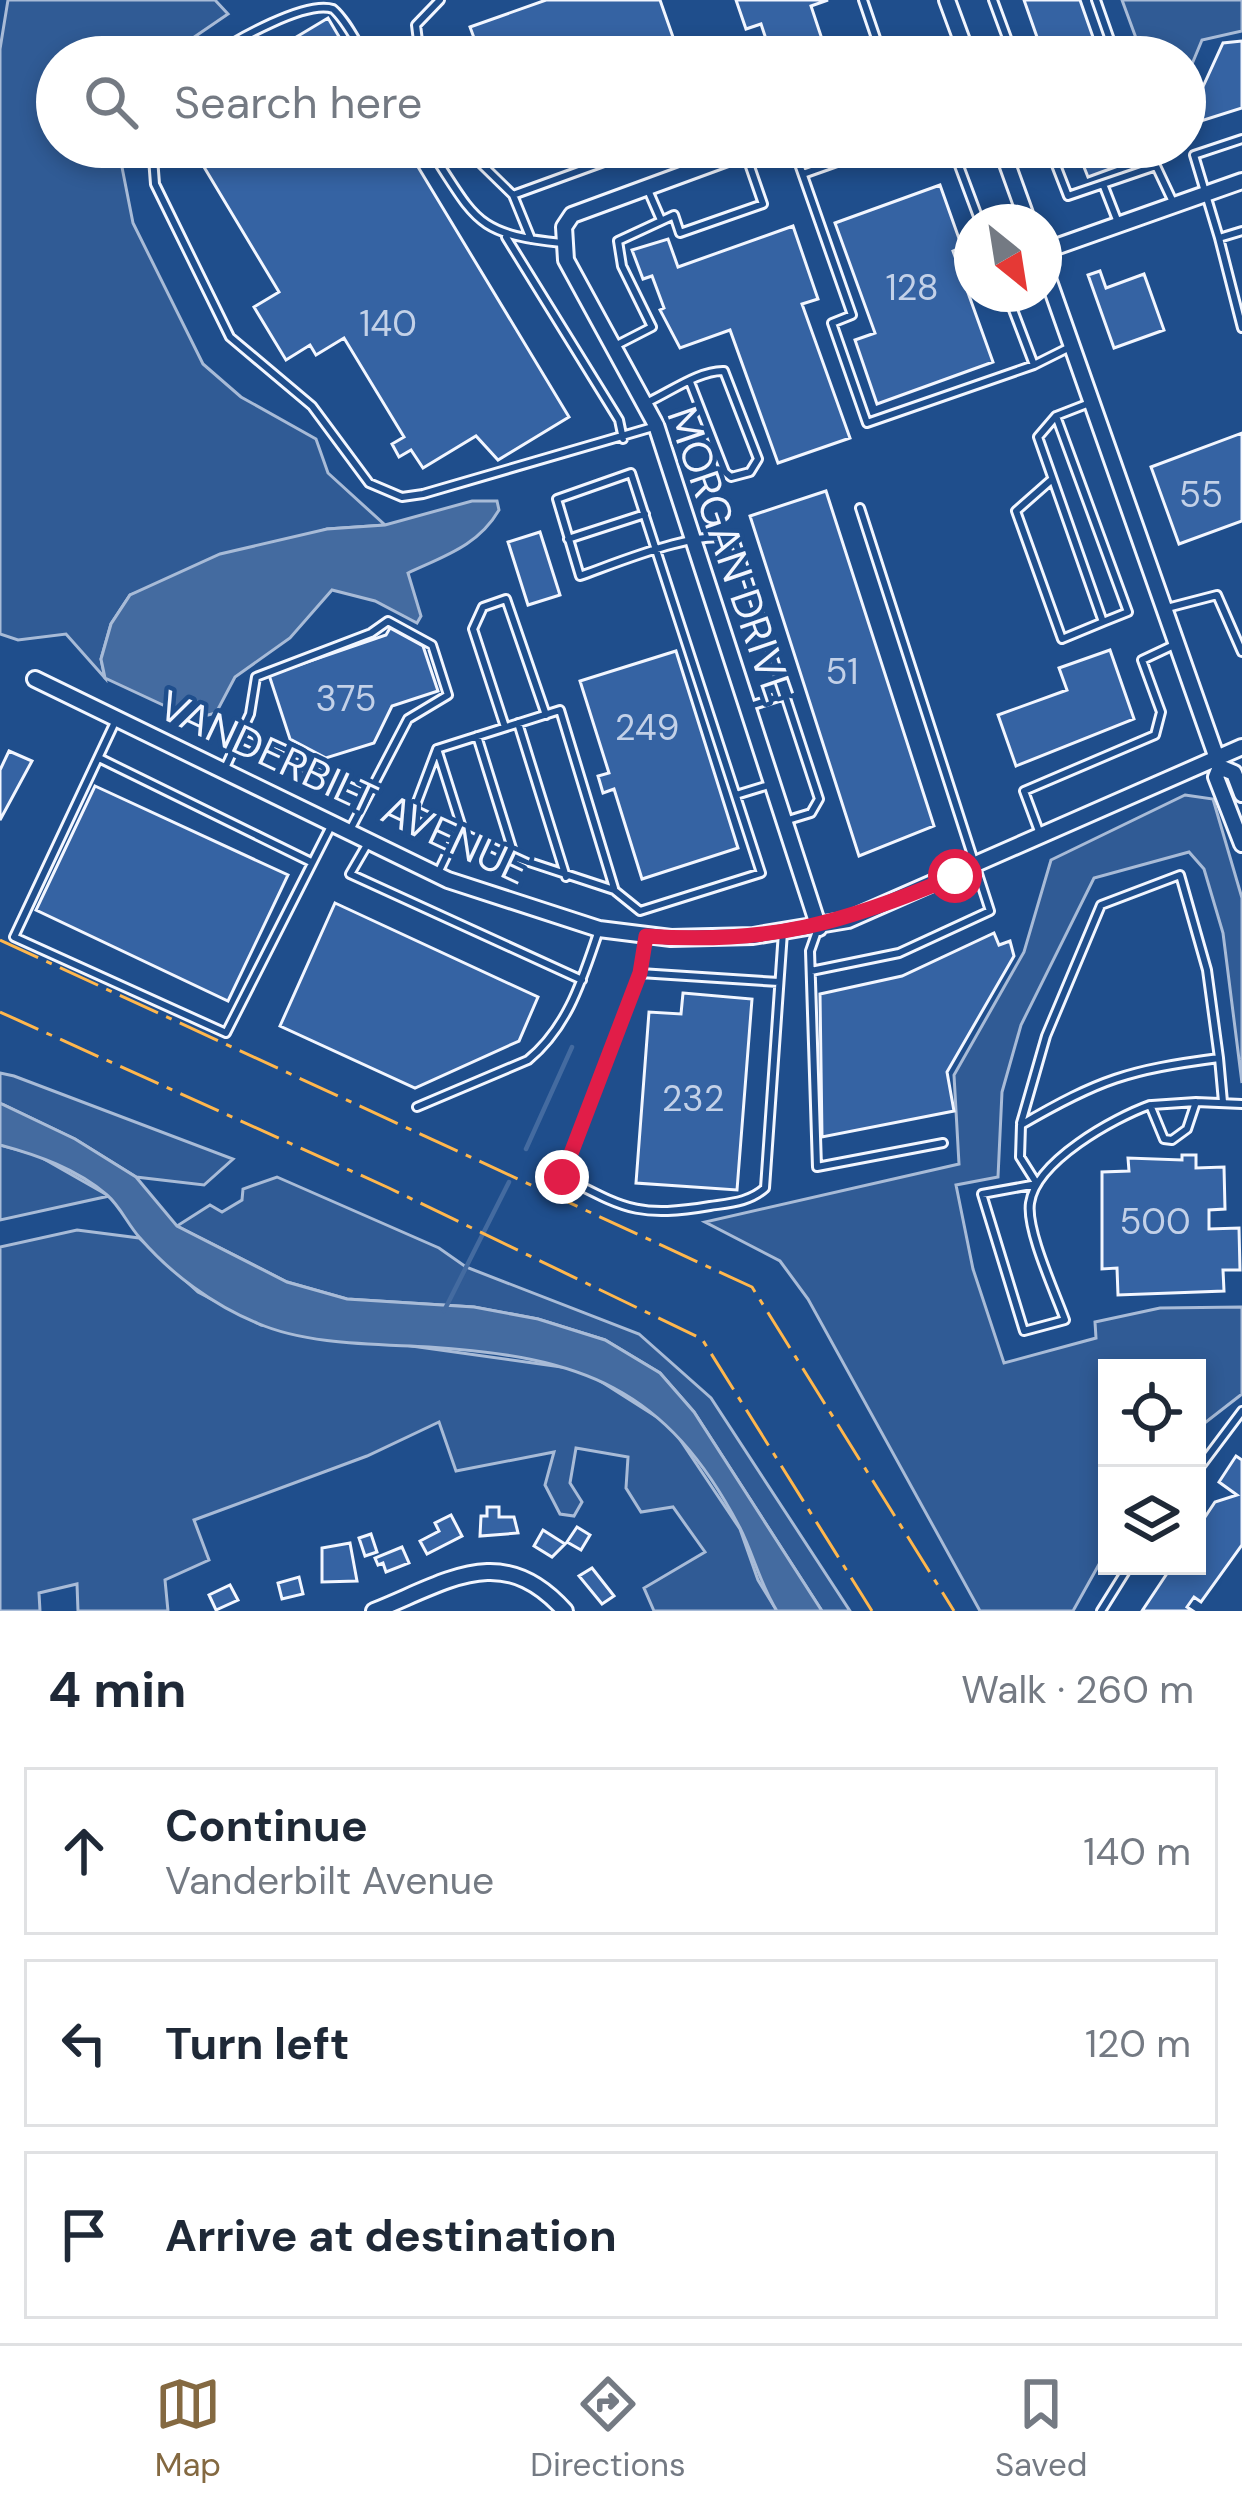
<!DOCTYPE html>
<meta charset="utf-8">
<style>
body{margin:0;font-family:"DM Sans",sans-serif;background:#f2f2f3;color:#1f2937}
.controls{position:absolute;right:36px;bottom:36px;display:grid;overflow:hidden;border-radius:0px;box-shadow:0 6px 18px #0003}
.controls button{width:108px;height:108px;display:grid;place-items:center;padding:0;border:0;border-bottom:3px solid #e0e1e3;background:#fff;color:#1f2937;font:60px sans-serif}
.compass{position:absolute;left:954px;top:204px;width:108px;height:108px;border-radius:50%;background:#fff;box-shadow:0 6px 18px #0003;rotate:150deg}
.stop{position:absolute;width:36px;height:36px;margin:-27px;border:9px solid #e11d48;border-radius:50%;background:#fff}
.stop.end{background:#e11d48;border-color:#fff;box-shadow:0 3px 12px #0008}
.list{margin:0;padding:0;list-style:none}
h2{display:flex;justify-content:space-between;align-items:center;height:156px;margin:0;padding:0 48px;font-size:51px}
h2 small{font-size:39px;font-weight:400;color:#747a83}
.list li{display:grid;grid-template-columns:78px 1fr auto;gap:36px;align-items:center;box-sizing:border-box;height:168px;margin:0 24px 24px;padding:0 24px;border:3px solid #e0e1e3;border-radius:0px}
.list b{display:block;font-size:45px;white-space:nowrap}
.list p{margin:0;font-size:39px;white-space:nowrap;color:#747a83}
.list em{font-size:39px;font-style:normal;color:#747a83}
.icon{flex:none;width:66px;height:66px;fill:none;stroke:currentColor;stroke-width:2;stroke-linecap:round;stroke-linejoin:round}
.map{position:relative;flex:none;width:1242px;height:1611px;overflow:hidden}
.search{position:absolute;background:#fff;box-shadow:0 6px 18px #0003;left:36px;right:36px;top:36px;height:132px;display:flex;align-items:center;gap:30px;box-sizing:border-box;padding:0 42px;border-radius:66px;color:#747a83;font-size:45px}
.sheet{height:732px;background:#fff}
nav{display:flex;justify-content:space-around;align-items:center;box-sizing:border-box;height:168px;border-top:3px solid #e0e1e3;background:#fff;font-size:33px;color:#747a83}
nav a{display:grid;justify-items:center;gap:6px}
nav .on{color:#846941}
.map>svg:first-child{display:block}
</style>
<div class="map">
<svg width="1242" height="1611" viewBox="0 0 1242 1611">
<rect width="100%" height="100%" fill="#1f4e8c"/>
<!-- built -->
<path fill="#305b95" stroke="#a8bbd7" stroke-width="3" d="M8,0H215L228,14L165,57H57V147H118L133,223L203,364L241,397L316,439L328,473L385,525L327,529L130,595L111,624L101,659L105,678L66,634L18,640L0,634V49Z
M1122,0H1242V31L1202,40L1185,81V57H1143Z
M1185,795L1213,799L1242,898V1083L1223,933L1204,869L1189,852L1094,878L1021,1025L1002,1092L998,1177L956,1185L973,1269L1004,1363L1096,1338L1095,1322L1160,1308L1242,1307V1394L1197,1429V1368H1107V1550L1073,1611H980L808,1299L780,1261L705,1222L959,1164L954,1075L1024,952L1051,860Z
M0,1073L14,1076L233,1159L204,1185L136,1177L75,1139L0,1103Z
M0,1145L37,1155L109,1196L0,1220Z
M277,1177L439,1248L466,1267L639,1334L711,1398L850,1611H822L694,1412L660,1373L605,1340L538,1319L474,1307L347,1299L287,1282L177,1226L210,1205L222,1212L242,1200L243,1189Z
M77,1230L139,1238L198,1292L261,1325L583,1370L671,1426L740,1529L758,1580L777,1611H654L644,1588L705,1552L673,1507L641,1512L626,1488L628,1457L576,1448L570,1483L582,1502L574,1516L560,1514L545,1485L554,1452L456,1471L439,1422L367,1456L194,1520L209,1560L165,1580L168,1611H78L77,1584L39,1593L40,1611H0V1247Z"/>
<!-- water -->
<path fill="#446ba0" stroke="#a8bbd7" stroke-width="3" d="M472,501H497L499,510C478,546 444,556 408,573L421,616L417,623L375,601L332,590L290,638L235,677L216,713L193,719L105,678L101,659L111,624L130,595L220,554L327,529L385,525Z
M0,1103L75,1139L136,1177L177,1226L287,1282L347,1299L474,1307L538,1319L605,1340L660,1373L694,1412L822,1611H777C760,1584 754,1556 740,1528C666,1386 581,1357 429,1347C375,1344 307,1345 257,1323C213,1305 171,1274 140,1238C128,1225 120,1206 107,1195C77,1169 37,1155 0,1145Z"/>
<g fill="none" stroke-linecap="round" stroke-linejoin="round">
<!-- stream -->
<path stroke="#446ba0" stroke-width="4.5" d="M526,1149L572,1047
M444,1311L509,1182"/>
</g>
<!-- building -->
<path fill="#3563a3" stroke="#f2f6ff" stroke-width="3" d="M546,0H660L680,57H481L470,27Z
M736,0H828L811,6L822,39L772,57L761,24L746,29Z
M1024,0H1080L1100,57H1044Z
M328,18L351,57H263Z
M1242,41V108L1185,126L1223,43Z
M192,147H406L569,417L498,460L476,436L423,468L411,450L399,457L392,444L404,437L344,338L316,355L310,345L286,360L254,307L279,292Z
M513,147H563L518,163Z
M1076,147H1133L1137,159L1088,177Z
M940,185L962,247L953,251L993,362L877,404L855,340L875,333L835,223Z
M793,226L818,299L802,304L850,438L778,463L730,330L680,348L660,310L664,308L652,276L643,279L632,250L668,239L678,267Z
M1100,271L1106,288L1144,274L1164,330L1114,348L1088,275Z
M1242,433V521L1179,544L1151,467Z
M826,491L934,826L859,856L750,516Z
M540,532L560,595L528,605L508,542Z
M390,628L423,646L438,691L392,706L374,743L326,758L290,739L269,675L386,635Z
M1110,650L1134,719L1016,766L998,715L1067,690L1059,668Z
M676,651L738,848L642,879L614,789L603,793L598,776L609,773L580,681Z
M9,751L32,761L0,820V770Z
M95,786L288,875L228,1001L36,910Z
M335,903L538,997L519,1041L415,1088L280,1026Z
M994,933L999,945L1010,941L1014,956L947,1072L954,1111L822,1137L820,994L902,976Z
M683,993L752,999L737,1190L636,1183L649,1012L681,1014Z
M1182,1155H1196V1168L1224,1167L1225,1209L1209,1210V1229L1239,1228L1240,1270H1223L1224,1291L1118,1295L1117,1268L1102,1269V1172L1129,1171L1128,1158L1182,1160Z
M1236,1456L1242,1460V1545L1201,1602L1194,1597L1187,1607L1193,1611H1142L1172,1566H1197V1529L1215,1502L1237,1495L1219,1482Z
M487,1507H499V1517H514L518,1533L480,1536L481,1516H487Z
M451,1515L462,1536L427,1554L420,1541L439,1531L435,1523Z
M577,1527L590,1535L581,1550L567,1542Z
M543,1530L565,1544L552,1557L534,1546Z
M371,1534L377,1552L365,1556L359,1538Z
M350,1543L357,1581L322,1582V1548Z
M402,1547L409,1563L386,1572L383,1563L378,1565L375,1558Z
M592,1568L614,1596L602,1604L579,1576Z
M299,1577L303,1594L282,1599L278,1583Z
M230,1585L238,1600L216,1610L209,1595Z"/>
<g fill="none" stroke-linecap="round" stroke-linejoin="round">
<!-- lane casing -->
<g stroke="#f2f6ff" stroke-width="12">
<path id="lane" d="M993,0L1014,57
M1096,0L1116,57
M683,43L689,57
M212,57C235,40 306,0 333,9C346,20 356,42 366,57
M420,57L416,25L440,0
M851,57L879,47L863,0
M1242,139L1194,155L1219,238L1242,231
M159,147L153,158L155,184L230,337L312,406L369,483L402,497L423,494L653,427
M428,147C476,218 472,234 562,243
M464,147L513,195L531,239
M793,147L852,315L832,323L867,423L1034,365L1072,346
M952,147L980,222
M1049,147L1068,196L1156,166L1173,202
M1149,147L1156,166
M803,174L879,147
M1103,184L1119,225
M648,190L661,220
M513,195L645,147
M506,237L619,420L623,439
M1219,238L1242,328
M1007,294L1034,365
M613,347L652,327L622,266L618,241L674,215L680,233L763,204L746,155
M648,402C670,392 700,370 724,371L758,459L750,472L731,477L725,472L690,382
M1056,416L1128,612L1103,622
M1050,481L1016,511L1062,639L1103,622L1038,437L1056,416L1092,402
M568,539L645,514
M1167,608L1217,595L1242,652
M750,706L785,695L819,799L811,813L788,820
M115,722L14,937L226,1033L330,828
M518,723L566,877
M505,727L473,629L483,607L506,599L546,715
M477,736L515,858
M240,738L368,795
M437,749L414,810L508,855L614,890L640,911L761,873C718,740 675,607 631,473L557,499L580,576C612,565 706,525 735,541L785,695
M437,749L560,710L614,888
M438,752L463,831
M99,758L311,862
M225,768L250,714L256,677L371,633L388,621L432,645L448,695L408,719L350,830
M736,795L772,784
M1040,834L1024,791L1155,735L1161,712L1142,660L1176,644
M368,843L350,874L582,980
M439,871L458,831
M817,931L810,951L817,1167L943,1143
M647,936L640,973L563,1177C626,1209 638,1218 710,1206C730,1203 750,1202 765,1188L783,932
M811,971L899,953L990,911L860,508
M640,973L779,982
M1223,1102L1219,1058C1128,1070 1100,1079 1021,1125L1020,1157L1037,1184L982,1194L1024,1331L1065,1320C1055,1292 1026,1230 1030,1203C1036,1161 1114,1118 1150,1105L1164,1139L1172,1140L1187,1129L1196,1102L1242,1104
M1152,1105L1196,1102
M417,1107L528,1060C568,1027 582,980 598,933
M1021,1123L1046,1036L1101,905L1180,875L1207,970L1219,1058
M1197,1471L1242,1411
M1101,1611L1129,1566"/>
</g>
<!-- street casing -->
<g stroke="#f2f6ff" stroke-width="20">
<path id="street" d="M947,0L968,57
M757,147L572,215L564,227L566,260L656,425L819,928
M1001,147L1028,222
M1044,251L1242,181
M1044,267L1220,767L1216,777L1242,844
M35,679L448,880L599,929L671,938L753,936L848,920L1242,747
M1220,767L1234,773L1242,794
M374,1611C447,1582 502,1540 565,1611"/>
</g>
<!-- lane -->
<use href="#lane" stroke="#1f4e8c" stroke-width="6"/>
<!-- street -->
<use href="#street" stroke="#1f4e8c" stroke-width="14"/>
<!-- power -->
<path stroke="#ffb74d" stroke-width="3" stroke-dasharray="42 9 6 9" stroke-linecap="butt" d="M0,940L752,1287L954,1611
M0,1012L389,1188L702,1339L872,1611"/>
</g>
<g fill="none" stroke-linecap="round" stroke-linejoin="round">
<!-- route -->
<path stroke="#e11d48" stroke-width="15" d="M562,1177L640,973L646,936C768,945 845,923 955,876"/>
</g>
<g text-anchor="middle" stroke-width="9" stroke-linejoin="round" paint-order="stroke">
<!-- number labels -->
<g font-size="36" fill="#c3d1e8">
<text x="912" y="300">128</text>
<text x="388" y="336">140</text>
<text x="1201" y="507">55</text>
<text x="842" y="684">51</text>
<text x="346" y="711">375</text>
<text x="647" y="740">249</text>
<text x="693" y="1111">232</text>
<text x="1155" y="1234">500</text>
</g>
<!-- street labels -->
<g font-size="42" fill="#f2f6ff" stroke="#1f4e8c">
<text transform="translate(731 554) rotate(71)" y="15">MORGAN DRIVE</text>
<text transform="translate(344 787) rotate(25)" y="15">VANDERBILT AVENUE</text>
</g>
</g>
</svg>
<div class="controls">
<button><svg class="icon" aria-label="locate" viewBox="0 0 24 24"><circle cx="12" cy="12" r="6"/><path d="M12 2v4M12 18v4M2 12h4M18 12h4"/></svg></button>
<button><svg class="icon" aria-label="layers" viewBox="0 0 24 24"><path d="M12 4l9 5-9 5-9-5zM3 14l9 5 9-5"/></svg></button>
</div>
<svg class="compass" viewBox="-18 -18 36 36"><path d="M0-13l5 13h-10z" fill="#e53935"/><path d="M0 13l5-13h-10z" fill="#747a83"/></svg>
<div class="stop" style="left:955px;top:876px"></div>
<div class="stop end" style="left:562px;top:1177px"></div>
<div class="search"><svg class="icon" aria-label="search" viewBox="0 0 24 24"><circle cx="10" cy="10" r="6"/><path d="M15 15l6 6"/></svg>Search here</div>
</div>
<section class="sheet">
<h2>4 min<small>Walk · 260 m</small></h2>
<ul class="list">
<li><svg class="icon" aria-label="ahead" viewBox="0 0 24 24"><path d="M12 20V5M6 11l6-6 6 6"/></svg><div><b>Continue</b><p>Vanderbilt Avenue</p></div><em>140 m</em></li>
<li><svg class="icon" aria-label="left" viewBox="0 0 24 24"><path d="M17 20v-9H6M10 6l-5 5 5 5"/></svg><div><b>Turn left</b></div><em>120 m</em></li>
<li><svg class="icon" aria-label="arrive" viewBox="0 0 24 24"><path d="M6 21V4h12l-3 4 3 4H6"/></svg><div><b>Arrive at destination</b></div></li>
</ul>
</section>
<nav>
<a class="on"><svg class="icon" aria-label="map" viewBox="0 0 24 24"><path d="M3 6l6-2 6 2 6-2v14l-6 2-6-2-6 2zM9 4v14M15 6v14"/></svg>Map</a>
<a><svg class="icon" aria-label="directions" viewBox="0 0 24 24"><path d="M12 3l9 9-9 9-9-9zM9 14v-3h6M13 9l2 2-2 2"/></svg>Directions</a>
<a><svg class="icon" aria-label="saved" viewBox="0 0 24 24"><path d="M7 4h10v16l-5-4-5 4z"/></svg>Saved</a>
</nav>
